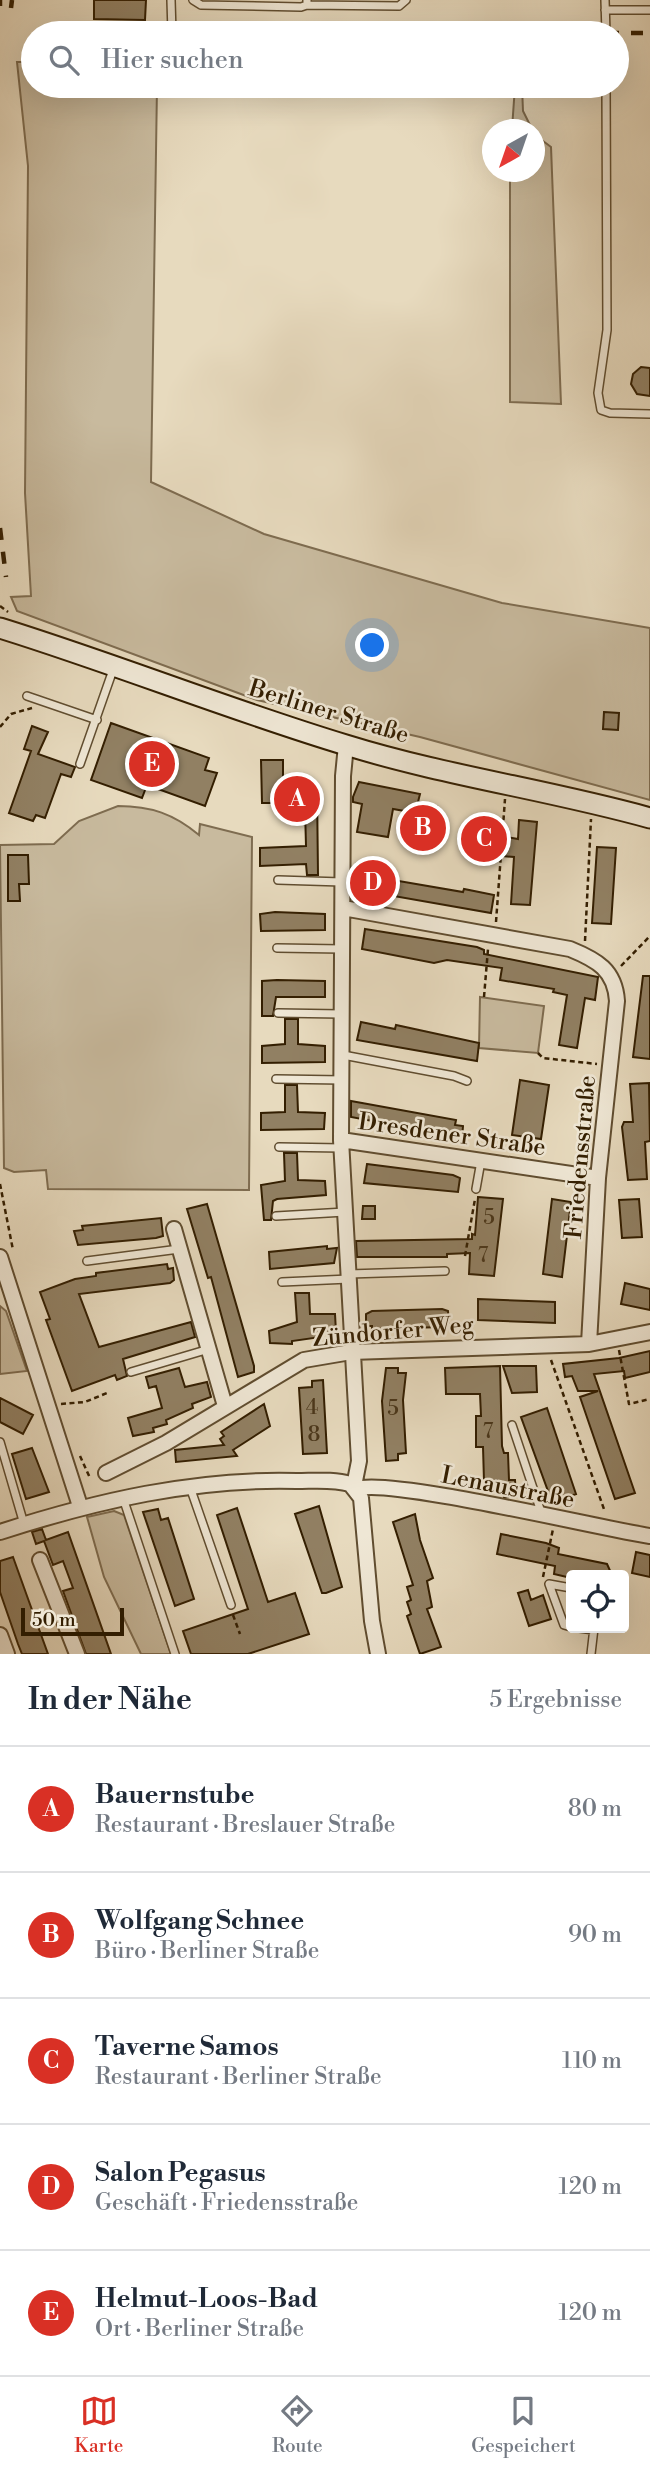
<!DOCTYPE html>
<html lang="de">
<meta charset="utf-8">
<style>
body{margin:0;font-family:"Libre Bodoni",serif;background:#f2f2f3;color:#1f2937}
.controls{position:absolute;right:21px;bottom:21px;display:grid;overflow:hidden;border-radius:7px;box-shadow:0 7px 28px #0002}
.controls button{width:63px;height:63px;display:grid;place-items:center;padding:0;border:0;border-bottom:2px solid #e0e1e3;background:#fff;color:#1f2937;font:35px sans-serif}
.compass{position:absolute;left:482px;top:119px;width:63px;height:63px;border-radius:50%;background:#fff;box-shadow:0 7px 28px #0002;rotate:220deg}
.scale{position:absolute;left:21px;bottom:18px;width:103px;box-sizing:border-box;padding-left:7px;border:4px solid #331e01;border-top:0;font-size:19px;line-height:24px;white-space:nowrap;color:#331e01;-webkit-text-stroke:5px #efe7d5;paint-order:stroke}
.you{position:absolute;left:373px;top:646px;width:24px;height:24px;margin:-18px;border:5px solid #fff;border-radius:50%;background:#1a73e8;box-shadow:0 0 0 10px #1a73e833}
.badge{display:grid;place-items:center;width:46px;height:46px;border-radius:50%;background:#d93025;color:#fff;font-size:23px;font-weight:700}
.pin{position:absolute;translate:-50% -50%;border:4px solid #fff;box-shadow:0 2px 7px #0006}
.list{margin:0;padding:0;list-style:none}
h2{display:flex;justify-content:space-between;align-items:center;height:91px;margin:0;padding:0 28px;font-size:30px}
h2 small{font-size:23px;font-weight:400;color:#747a83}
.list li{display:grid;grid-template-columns:46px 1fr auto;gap:21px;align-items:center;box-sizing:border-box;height:126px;padding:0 28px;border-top:2px solid #e0e1e3}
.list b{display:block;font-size:26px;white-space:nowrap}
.list p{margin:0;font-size:23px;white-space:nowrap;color:#747a83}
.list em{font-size:23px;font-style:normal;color:#747a83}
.icon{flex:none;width:38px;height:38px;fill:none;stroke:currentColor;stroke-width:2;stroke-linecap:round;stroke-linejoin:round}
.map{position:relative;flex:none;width:650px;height:1654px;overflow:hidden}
.search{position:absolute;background:#fff;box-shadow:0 7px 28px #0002;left:21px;right:21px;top:21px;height:77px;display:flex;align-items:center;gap:18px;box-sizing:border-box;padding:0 24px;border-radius:38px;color:#747a83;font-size:26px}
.sheet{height:721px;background:#fff}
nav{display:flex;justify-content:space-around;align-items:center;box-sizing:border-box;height:98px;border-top:2px solid #e0e1e3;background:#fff;font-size:19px;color:#747a83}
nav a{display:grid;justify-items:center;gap:4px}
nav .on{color:#d93025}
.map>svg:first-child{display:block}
</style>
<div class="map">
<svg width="650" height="1654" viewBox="0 0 650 1654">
<rect width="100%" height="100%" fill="#e7dabe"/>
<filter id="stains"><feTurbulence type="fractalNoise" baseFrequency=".00286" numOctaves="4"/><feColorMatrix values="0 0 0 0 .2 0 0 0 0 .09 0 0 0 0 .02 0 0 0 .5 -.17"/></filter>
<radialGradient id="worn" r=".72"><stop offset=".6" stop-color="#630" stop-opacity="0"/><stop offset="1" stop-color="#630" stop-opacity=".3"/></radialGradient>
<!-- green -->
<path fill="#c8ba9e" stroke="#7e6c50" stroke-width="2" d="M17,62H33V86H157L151,482L264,534L502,603L650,628V800L420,737L257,700L17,611L11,597L31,596L25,493L28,166Z
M515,86H522L523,111L532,129H512Z
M535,135L551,147L561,404L510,402V172H534Z
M118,806C151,806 174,814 199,835L200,824L252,837L249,1190L48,1189L46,1170L14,1172L4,1168L0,845L54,844L79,821Z
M480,997L544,1006L538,1053L479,1048Z
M0,1306L6,1311L27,1371L0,1374Z
M114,1511L124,1515L171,1654H141L104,1577L87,1517Z"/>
<!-- building -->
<path fill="#918063" stroke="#331e01" stroke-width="2" d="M94,0H146L145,20L94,19Z
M641,367L650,368V396L637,394L631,384L633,374Z
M604,712L619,713L618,730L603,729Z
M111,723L209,758L205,770L217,773L205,806L147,785L142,798L91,780Z
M32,726L48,732L38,754L75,767L71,777L61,774L45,818L36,815L33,821L9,813L31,751L24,749Z
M261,760H283V789H317L318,875H307L306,864L260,866V848L306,846L305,809H277V803H262Z
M359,782L420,794L418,802L437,806L430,846L411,843L416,813L393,809L388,837L357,832L362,804L353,802V797Z
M519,820L537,822L530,905L511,904L514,857L470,853L473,822L495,824L494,835L518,839Z
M597,847L616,848L611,924L592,923Z
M8,855H28L29,884H19L20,901H8Z
M356,864L383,869L381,878L463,892L464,889L494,895L491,913L365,891V888L359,887L361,876L354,874Z
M275,912L325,914V930L261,931L260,914Z
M365,929L477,947L484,950V954L598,977L595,1000L585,998L577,1048L559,1045L567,995L553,992L554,989L500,980L502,968L447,960L434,963L362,949Z
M643,976H650V1059L633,1057Z
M277,980L325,981V997H276L273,1016H262V981Z
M285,1019H298V1044L325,1046V1062L262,1063V1046L285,1044Z
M361,1022L395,1029L396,1025L479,1043L477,1061L357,1040Z
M520,1080L549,1085L541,1139L512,1135Z
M649,1083L650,1141L645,1142L647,1179L628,1180L622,1127L624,1122H633L630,1084Z
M285,1085H297L298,1112L325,1113L324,1129L261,1130V1113L285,1112Z
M351,1101L456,1120L455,1125L463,1126L462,1138L351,1117Z
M284,1153H297L298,1180L325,1181L326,1195L277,1199L273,1201L271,1220H264L261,1185L285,1181Z
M367,1164L453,1175L460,1178L458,1192L364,1183Z
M478,1197L503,1199L494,1276L469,1274L470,1253L447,1254V1257H357L356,1241L472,1239V1234L475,1235Z
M552,1199L571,1202L562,1277L543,1274Z
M639,1199L642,1237L622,1238L619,1200Z
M207,1204L254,1366V1372L238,1377L211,1277L208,1278L187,1209Z
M363,1206H375V1219H362Z
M161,1218L163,1236L156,1238L78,1245L74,1231L83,1230L82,1226Z
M327,1246V1249L337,1248L334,1263L270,1269L269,1252Z
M167,1264L168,1269L173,1268L174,1280L170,1283L79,1294L99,1347L191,1322L195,1337L123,1359L127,1376L117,1380L115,1375L72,1391L46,1320L50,1319L40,1292L75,1279L96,1276V1273Z
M625,1283L650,1289V1310L621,1304Z
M295,1293H309L310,1314H335L336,1332H321V1337L292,1341V1344L270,1343L269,1331L297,1322Z
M478,1299L555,1302V1323L478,1320Z
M442,1309L448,1311L449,1325L443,1327L372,1329V1326H366V1314L372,1311Z
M650,1351V1372L625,1378L624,1371L594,1374L635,1493L615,1499L580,1397L598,1391H578L572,1376L565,1377L563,1364L619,1358Z
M500,1366L502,1446L504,1453H508L509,1480H515L516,1497H504L503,1487H497V1480L484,1481L483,1447H476V1416H481L480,1394H446L445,1368Z
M503,1366H536L537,1392L512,1393Z
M179,1368L185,1387L207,1382L211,1397L192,1404L193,1408L166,1420L167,1424L153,1428L154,1432L133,1436L128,1418L162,1408L156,1386L149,1388L146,1377Z
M386,1368H398V1373H406L403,1400L406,1453L398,1454V1460L386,1461L382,1401Z
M323,1380L327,1453L303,1454L299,1388L312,1387V1381Z
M0,1398L33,1415L23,1434L0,1422Z
M264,1404L270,1426L233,1450L237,1456L176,1462L175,1450L224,1445L220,1439L224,1436L221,1432Z
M547,1408L576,1494L552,1502L521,1417Z
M32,1448L49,1492L26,1499L12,1454Z
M319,1506L342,1587L326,1593H322L295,1514Z
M237,1508L268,1602L295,1593L309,1634L248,1654H191L183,1631L248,1609L217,1515Z
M158,1509L161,1520L168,1518L194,1599L175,1606L143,1512Z
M415,1514L420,1540L433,1578L427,1581L432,1607L427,1609L441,1647L420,1654L407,1616L411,1614L407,1602L411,1600L407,1587L413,1585L393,1522Z
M42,1529L46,1540L68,1532L111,1654H86L63,1591L73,1588L63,1561L53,1565L44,1541L36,1544L32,1532Z
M501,1534L546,1543L559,1548L558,1554L607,1564L612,1575H571V1578L554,1574L555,1566L497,1554Z
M636,1552L650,1555V1577L632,1573Z
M13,1557L27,1596L48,1654H22L18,1644L0,1592V1561Z
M528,1590L531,1600L543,1595L551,1619L529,1626L518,1593Z"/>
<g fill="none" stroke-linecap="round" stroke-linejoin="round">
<!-- lane casing -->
<g stroke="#604d30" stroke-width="10">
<path id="lane" d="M171,0L172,33
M193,0L201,5L301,7L307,5V0
M605,0L606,33
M307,5L399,6L406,0
M605,10H650
M606,86L607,330L598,393L601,410L610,413L650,414
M27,696L97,720
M80,764L114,667
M278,880L342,882
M277,948L342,949
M278,1013L341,1014
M343,1055L454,1076L467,1081
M276,1079L343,1080
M279,1147L342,1148
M476,1189L481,1161
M276,1216L345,1212
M87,1261L179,1249
M349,1274L445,1271
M282,1282L349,1279
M131,1372L209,1349
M512,1425L542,1515
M0,1442L24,1524
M190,1487L231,1605
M123,1498L175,1654
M571,1588L549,1584L564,1625L571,1627
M579,1628L594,1630
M591,1654L594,1628"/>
</g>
<!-- street casing -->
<g stroke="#604d30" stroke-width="18">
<path id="street" d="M346,745L343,776L341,1140L359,1461L354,1486
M343,908L570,949C597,960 615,970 617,1001L598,1178L589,1344
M341,1140L598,1178
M174,1229L225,1406
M0,1257L80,1506
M106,1473L166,1443L304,1360L351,1352L589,1344L650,1332
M357,1489C386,1477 603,1529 650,1536
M0,1532C96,1501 195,1478 297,1481C314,1481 334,1479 350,1484L361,1498L372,1621L378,1654
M40,1560L77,1654
M0,1635L7,1654"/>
</g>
<!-- secondary casing -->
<g stroke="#331e01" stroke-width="23">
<path id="secondary" d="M0,628C116,664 230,710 346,745C446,776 550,790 650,818"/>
</g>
<!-- path -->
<path stroke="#331e01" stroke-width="2.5" stroke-dasharray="5 3.5" stroke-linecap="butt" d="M0,606L8,612
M0,727L11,714L32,708
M496,922L505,799
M585,941L591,819
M621,966L650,936
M484,997L488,949
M538,1053L543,1058L597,1064
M0,1184L13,1250
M465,1256L475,1199
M619,1350L629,1404L650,1399
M551,1360L605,1512
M61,1404L85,1402L107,1393
M80,1456L90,1478
M543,1577L553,1529
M233,1615L240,1634"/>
<!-- lane -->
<use href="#lane" stroke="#efe7d5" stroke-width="7"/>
<!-- street -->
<use href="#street" stroke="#efe7d5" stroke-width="14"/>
<!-- secondary -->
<use href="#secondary" stroke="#efe7d5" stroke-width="19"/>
<!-- rail -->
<path stroke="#331e01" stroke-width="4.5" stroke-dasharray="12 12" stroke-linecap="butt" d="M0,6V0
M11,8L12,0
M358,33H488
M487,33H650
M0,528L6,577"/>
</g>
<g text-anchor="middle" stroke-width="5" stroke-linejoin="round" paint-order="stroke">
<!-- number labels -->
<g font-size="21" fill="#4a361a">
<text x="489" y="1224">5</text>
<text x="483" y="1262">7</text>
<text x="312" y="1414">4</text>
<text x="393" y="1415">5</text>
<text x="488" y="1438">7</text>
<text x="314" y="1441">8</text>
</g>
<!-- street labels -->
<g font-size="24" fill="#331e01" stroke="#efe7d5">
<text transform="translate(329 711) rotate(17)" y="8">Berliner Straße</text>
<text transform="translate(452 1134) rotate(8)" y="8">Dresdener Straße</text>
<text transform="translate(580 1157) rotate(-85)" y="8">Friedensstraße</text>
<text transform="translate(393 1331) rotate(-5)" y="8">Zündorfer Weg</text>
<text transform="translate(508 1487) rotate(11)" y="8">Lenaustraße</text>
</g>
</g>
<rect width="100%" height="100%" filter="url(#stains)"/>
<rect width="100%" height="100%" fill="url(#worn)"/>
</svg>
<div class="controls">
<button><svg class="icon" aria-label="locate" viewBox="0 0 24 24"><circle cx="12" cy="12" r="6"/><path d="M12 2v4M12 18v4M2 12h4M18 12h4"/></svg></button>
</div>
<svg class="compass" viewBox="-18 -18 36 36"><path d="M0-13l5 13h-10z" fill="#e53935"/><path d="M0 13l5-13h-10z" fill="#747a83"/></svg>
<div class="scale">50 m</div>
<div class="you"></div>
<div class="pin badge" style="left:297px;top:799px">A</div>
<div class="pin badge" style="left:423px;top:828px">B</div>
<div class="pin badge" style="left:484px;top:839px">C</div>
<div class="pin badge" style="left:373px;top:883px">D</div>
<div class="pin badge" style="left:152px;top:764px">E</div>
<div class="search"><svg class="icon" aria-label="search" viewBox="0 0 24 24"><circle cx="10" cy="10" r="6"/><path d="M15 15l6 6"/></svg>Hier suchen</div>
</div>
<section class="sheet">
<h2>In der Nähe<small>5 Ergebnisse</small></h2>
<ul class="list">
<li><span class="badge">A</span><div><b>Bauernstube</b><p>Restaurant · Breslauer Straße</p></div><em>80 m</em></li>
<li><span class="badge">B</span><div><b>Wolfgang Schnee</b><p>Büro · Berliner Straße</p></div><em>90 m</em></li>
<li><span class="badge">C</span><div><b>Taverne Samos</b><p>Restaurant · Berliner Straße</p></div><em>110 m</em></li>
<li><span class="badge">D</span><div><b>Salon Pegasus</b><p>Geschäft · Friedensstraße</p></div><em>120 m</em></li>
<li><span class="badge">E</span><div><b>Helmut-Loos-Bad</b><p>Ort · Berliner Straße</p></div><em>120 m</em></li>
</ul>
</section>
<nav>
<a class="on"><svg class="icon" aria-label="map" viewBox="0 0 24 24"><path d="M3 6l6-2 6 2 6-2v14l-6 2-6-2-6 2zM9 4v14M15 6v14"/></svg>Karte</a>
<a><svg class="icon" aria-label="directions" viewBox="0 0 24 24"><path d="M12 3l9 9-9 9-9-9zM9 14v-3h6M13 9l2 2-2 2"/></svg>Route</a>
<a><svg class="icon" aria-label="saved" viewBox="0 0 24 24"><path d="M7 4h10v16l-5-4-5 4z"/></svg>Gespeichert</a>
</nav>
